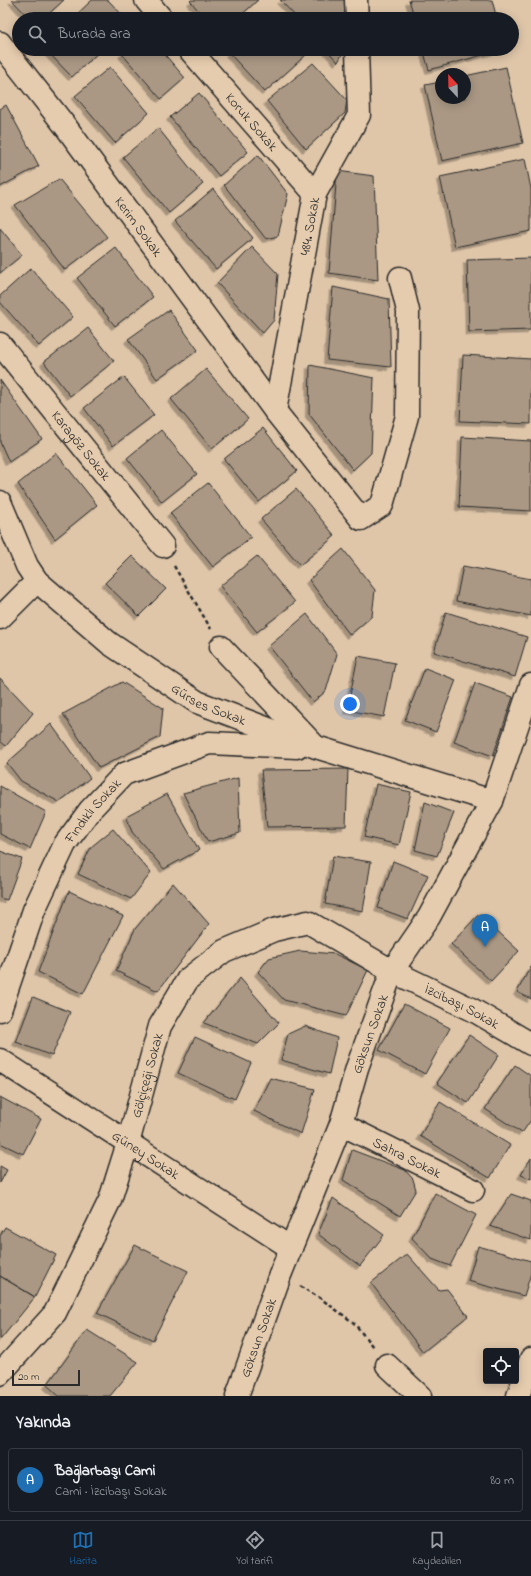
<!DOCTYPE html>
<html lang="tr">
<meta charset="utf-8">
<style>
body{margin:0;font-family:"Indie Flower",sans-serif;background:#20242c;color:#f1f3f6}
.controls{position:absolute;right:12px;bottom:12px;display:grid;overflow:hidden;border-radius:4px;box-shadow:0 2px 10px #0003}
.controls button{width:36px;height:36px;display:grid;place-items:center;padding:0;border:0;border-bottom:1px solid #363941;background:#171b24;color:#f1f3f6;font:20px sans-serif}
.compass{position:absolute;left:435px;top:68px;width:36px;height:36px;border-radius:50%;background:#171b24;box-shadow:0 2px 10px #0003;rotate:338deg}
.scale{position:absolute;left:12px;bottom:10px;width:68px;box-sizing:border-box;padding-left:4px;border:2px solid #2b2b2b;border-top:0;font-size:11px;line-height:14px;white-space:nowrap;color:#2b2b2b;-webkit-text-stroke:3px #e6ccae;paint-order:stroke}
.you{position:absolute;left:350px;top:704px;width:14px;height:14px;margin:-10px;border:3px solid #fff;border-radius:50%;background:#1a73e8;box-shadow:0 0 0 6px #1a73e833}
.badge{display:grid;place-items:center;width:26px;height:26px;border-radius:50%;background:#1f6fb2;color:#fff;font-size:13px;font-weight:700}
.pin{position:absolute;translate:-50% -33px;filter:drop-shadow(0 1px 2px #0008)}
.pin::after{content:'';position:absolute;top:21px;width:14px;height:12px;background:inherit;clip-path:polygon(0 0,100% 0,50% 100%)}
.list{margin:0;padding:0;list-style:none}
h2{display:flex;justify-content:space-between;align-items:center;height:52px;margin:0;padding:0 16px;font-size:17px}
h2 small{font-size:13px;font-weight:400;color:#9ea1a6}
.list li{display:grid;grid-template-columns:26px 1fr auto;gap:12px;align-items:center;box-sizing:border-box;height:64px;margin:0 8px 8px;padding:0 8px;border:1px solid #363941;border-radius:4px}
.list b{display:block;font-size:15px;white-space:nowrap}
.list p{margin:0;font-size:13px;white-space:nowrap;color:#9ea1a6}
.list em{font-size:13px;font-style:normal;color:#9ea1a6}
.icon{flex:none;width:22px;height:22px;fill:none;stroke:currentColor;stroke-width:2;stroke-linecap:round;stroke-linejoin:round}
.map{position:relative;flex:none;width:531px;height:1396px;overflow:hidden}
.search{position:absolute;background:#171b24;box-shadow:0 2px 10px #0003;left:12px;right:12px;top:12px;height:44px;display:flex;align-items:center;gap:10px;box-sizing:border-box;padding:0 14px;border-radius:22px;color:#9ea1a6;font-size:15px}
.sheet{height:124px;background:#171b24}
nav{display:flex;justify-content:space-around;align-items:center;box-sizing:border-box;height:56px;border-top:1px solid #363941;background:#171b24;font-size:11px;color:#9ea1a6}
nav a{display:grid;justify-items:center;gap:2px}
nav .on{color:#1f6fb2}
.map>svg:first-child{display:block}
</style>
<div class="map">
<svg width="531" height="1396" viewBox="0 0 531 1396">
<defs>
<filter id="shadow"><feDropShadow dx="-3.5" dy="3.5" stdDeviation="0" flood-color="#0004"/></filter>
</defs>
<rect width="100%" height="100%" fill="#dfc6a9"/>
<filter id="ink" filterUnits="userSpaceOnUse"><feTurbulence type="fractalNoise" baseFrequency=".025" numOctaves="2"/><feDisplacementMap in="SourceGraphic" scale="8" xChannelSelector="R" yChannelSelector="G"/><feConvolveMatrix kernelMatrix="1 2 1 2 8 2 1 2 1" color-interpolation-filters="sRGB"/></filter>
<g filter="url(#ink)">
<!-- building -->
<path fill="#aa9884" stroke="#2b2b2b" filter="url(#shadow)" d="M12,0H64L43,19H30Z
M92,0H108L126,19H72Z
M191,0H258L237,19H206L190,1Z
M280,0H345V19H298Z
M409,0H492L497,19H415Z
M45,49H102L72,77Z
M128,49H160L185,78L161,99L122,54Z
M233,49H304L308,53L265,92L229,53Z
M326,49H344V51L338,62Z
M423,49H504L429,70Z
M313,63L347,100L345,113L306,149L267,101Z
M110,67L149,113L115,143L75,96Z
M506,67L523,143L442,161L425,85L441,82V98H465V76Z
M199,93L248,152L219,176L170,117Z
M6,105L39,166L0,187V109Z
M158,128L203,184L169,213L123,157Z
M258,155L288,194L278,236L266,239L224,185Z
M525,159L531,189V231L455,247L440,177Z
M337,171L374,176L378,280L329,273Z
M59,179L107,237L65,270L15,205Z
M213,189L253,238L216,269L175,221Z
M0,228L22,255L0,273Z
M252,247L278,274L274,320L263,333L217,283Z
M116,248L153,297L115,326L77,278Z
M531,258V330L469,332L467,260Z
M31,268L73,317L39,346L0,302V296Z
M333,287L389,299L391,367L327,360Z
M169,310L198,350L157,379L128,339Z
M88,328L114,361L70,396L44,362Z
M463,355L531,359V424L460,421Z
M310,365L374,378L371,453L353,470L309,414Z
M206,369L248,419L212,449L171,399Z
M124,377L154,415L113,446L84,408Z
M0,380L42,439L9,462L0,442Z
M263,428L297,471L259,502L224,459Z
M161,430L197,474L162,502L127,458Z
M462,437L531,441V511L459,507Z
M56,453L97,505L55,539L18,484Z
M208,483L251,537L213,567L170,513Z
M296,489L335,536L300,565L261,519Z
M343,549L375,590L372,616L350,635L309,580Z
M132,556L166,589L139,616L105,583Z
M257,556L295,602L257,632L220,586Z
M463,566L531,579V616L456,601Z
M446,612L527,637L515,677L434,652Z
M307,614L337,654L326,691L313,702L269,646Z
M358,656L395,663L384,717L347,710Z
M425,668L456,680L436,732L405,720Z
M0,678L33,713L6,746L0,741Z
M122,682L163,708L160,737L99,768L63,714Z
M475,683L513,697L493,756L454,742Z
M51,724L90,778L59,802L21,781L7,763Z
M348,769L346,826L267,827L261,770Z
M238,778L240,833L208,842L183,793Z
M376,784L411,792L399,845L364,837Z
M0,786L46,812L30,849L0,834Z
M167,794L199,850L164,869L132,832L126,816Z
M425,802L454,813L437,856L415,850Z
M113,829L151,873L131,899L78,874L91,847Z
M0,851L22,859L7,900L0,898Z
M333,856L371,862L363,911L325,904Z
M393,861L428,875L408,919L378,908Z
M173,883L209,924L158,991L116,971L135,929Z
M69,891L123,916L83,994L38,972Z
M479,914L519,951L491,981L451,944Z
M300,951L335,954L368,970L346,1016L284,1000L258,972L269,958Z
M531,966V999L517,992Z
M240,978L279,1023L258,1044L204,1023Z
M33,997L70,1012L52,1056L16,1042Z
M404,1004L450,1028L425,1074L379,1050Z
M305,1026L337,1038L329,1074L281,1060L288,1034Z
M469,1035L499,1055L468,1103L437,1083Z
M195,1037L251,1063L235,1099L178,1073Z
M515,1065L531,1076V1120L522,1133L485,1109Z
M270,1078L315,1089L301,1134L254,1111Z
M0,1097L41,1119L23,1154L0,1143Z
M440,1102L510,1145L490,1178L420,1136Z
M352,1150L405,1170L413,1179L416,1190L400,1216L343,1180Z
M531,1158V1179L521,1175Z
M0,1166L7,1170L0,1183Z
M435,1193L476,1215L450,1266L432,1259L412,1238Z
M511,1194L531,1201V1240L490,1226Z
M333,1198L384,1235L360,1266L318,1234Z
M5,1227L56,1255L35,1297L0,1276V1236Z
M135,1245L188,1271L153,1340L97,1313Z
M478,1246L531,1261V1273L524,1296L468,1281Z
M407,1254L439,1290L447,1289L468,1316L423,1352L371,1283Z
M0,1276L35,1297L1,1339H0Z
M87,1330L138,1362L110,1396H59L47,1385Z"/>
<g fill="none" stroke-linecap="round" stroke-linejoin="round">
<!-- street casing -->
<g stroke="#2b2b2b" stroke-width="25">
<g id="street">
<path d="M146,0L162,19"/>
<path d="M356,0L357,19"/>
<path id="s1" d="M0,43L66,127L275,411L361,519L382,505L407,416L408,311L400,278"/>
<path id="s2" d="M189,49L315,194"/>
<path id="s3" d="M0,344L163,546"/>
<path id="s4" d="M275,411L315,194L359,115L357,49"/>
<path id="s5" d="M0,502L27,566L37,581L109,643L197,702L316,747L492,801"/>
<path d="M0,618L37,581"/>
<path d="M221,647L313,744"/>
<path id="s6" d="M0,1010L34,910L65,844L90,810L124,774L209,743L297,747"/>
<path id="s7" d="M0,1060L291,1248"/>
<path id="s8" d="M341,1124L473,1190"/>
<path d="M387,1365L420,1396"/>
<path id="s9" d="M0,1374L55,1313L110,1200L128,1143L160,1026L188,979L224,951L274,930L308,922L392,971L473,1010L531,1044"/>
<path id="s10" d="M237,1396L280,1275L341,1124L357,1068L392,971L429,917L492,801L531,685"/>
<path d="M518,1396L531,1359"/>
</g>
</g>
<!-- path -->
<path stroke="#2b2b2b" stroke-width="2.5" stroke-dasharray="4 3" stroke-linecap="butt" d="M174,566L211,629
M300,1286L320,1298L354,1323L373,1347"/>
<!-- street -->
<use href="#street" stroke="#e6ccae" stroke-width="22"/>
</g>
</g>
<g text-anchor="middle" stroke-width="3" stroke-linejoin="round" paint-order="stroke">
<!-- street labels -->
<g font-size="14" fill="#2b2b2b" stroke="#e6ccae">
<text dy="5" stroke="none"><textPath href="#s2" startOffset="96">Koruk Sokak</textPath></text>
<text dy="5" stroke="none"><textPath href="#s1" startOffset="230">Kerim Sokak</textPath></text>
<text dy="5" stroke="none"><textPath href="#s4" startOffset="188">484. Sokak</textPath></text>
<text dy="5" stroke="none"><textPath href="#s3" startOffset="130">Karagöz Sokak</textPath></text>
<text dy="5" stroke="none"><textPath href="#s5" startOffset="300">Gürses Sokak</textPath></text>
<text dy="5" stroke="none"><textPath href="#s6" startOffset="222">Fındıklı Sokak</textPath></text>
<text dy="5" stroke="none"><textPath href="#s9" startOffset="754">İzcibaşı Sokak</textPath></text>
<text dy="5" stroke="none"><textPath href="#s10" startOffset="386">Göksun Sokak</textPath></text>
<text dy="5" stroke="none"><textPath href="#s9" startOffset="338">Gölçiçeği Sokak</textPath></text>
<text dy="5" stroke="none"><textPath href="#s7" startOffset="174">Güney Sokak</textPath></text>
<text dy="5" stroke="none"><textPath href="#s8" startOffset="74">Sahra Sokak</textPath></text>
<text dy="5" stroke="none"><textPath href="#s10" startOffset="62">Göksun Sokak</textPath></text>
</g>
</g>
</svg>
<div class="controls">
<button><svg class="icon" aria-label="locate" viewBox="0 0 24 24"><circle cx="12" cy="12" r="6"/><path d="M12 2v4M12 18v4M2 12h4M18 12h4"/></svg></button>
</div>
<svg class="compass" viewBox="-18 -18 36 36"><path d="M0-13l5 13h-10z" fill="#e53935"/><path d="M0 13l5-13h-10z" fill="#9ea1a6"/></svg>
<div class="scale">20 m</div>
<div class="you"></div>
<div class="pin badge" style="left:485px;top:947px">A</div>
<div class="search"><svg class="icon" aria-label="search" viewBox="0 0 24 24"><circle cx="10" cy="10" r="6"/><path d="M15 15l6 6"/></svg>Burada ara</div>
</div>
<section class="sheet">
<h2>Yakında<small></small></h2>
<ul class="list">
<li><span class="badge">A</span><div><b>Bağlarbaşı Cami</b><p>Cami · İzcibaşı Sokak</p></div><em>80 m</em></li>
</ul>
</section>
<nav>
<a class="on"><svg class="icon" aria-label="map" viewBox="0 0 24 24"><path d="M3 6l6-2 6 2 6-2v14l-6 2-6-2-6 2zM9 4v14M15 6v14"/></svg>Harita</a>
<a><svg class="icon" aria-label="directions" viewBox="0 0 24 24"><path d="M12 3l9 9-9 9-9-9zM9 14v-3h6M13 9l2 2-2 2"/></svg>Yol tarifi</a>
<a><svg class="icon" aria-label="saved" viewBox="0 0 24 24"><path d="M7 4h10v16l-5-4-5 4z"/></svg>Kaydedilen</a>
</nav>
